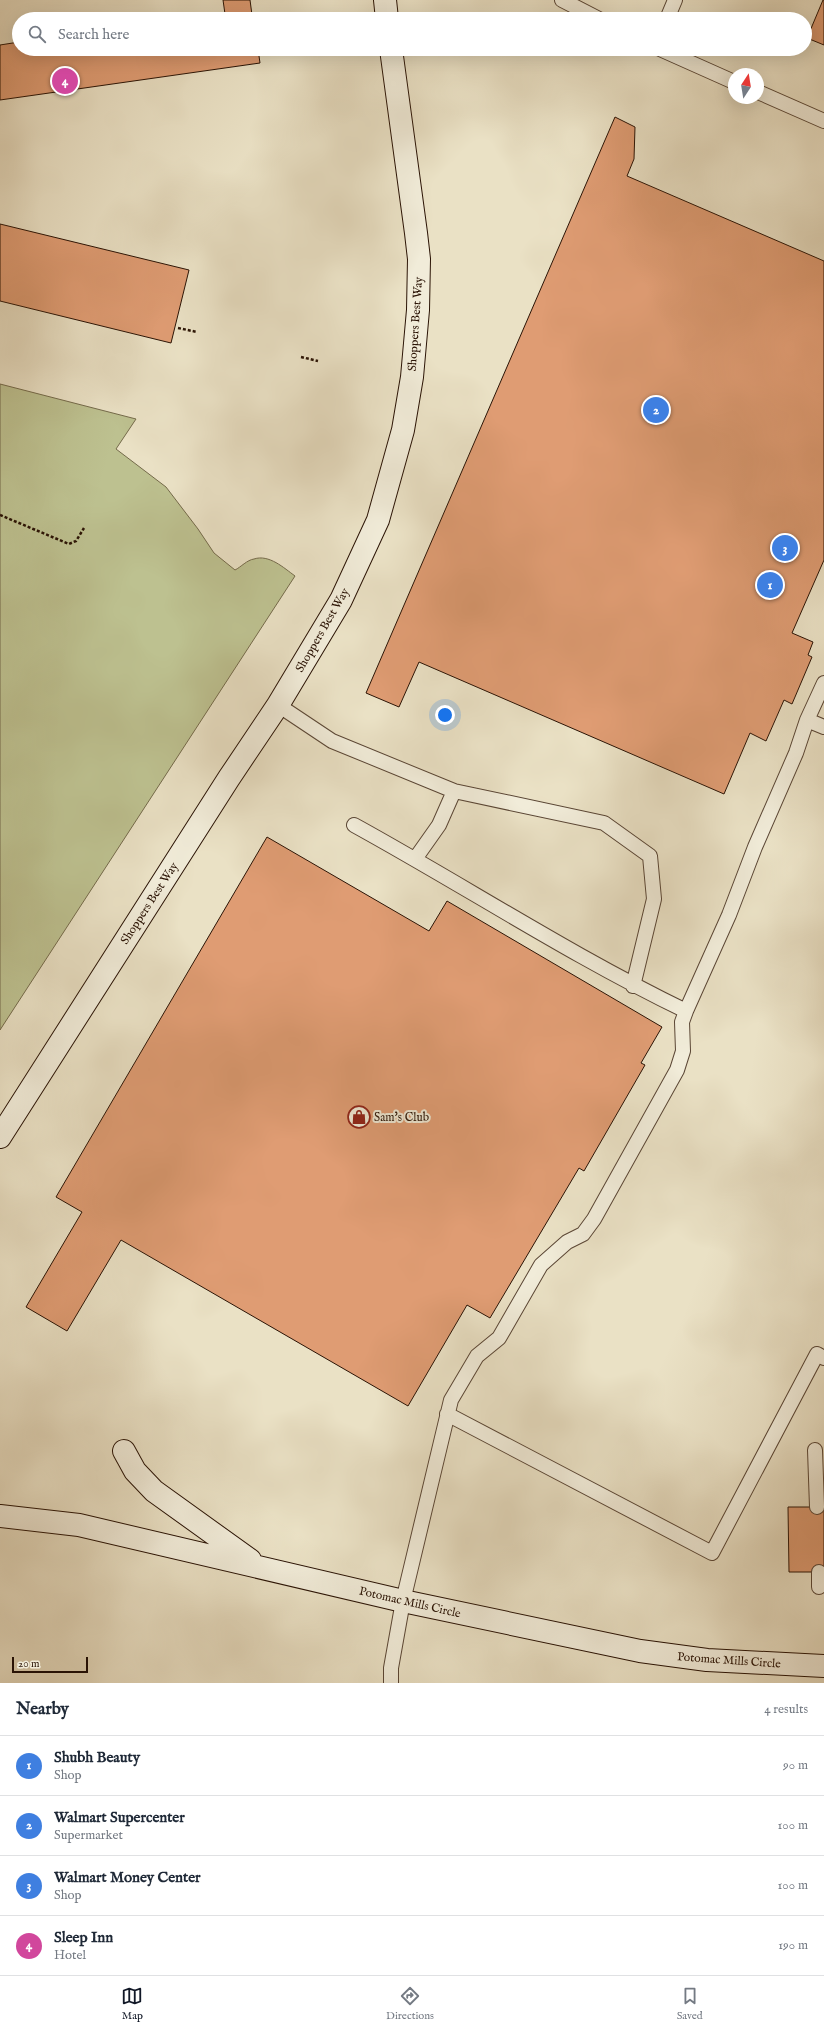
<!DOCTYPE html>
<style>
body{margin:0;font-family:"IM FELL English",serif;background:#f6f6f7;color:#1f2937}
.compass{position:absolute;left:728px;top:68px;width:36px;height:36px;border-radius:50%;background:#fff;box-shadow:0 4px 16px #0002;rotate:12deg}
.scale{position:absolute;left:12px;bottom:10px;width:76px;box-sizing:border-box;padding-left:4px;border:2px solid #2a1305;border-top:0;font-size:11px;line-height:14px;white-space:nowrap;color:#2a1305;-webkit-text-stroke:3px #f1ecd9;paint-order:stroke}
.you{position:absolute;left:445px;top:715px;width:14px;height:14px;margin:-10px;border:3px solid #fff;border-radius:50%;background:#1a73e8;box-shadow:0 0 0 6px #1a73e833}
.badge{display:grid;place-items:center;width:26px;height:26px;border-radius:50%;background:#111827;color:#fff;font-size:13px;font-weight:700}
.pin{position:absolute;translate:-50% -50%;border:2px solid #fff;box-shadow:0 1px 4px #0006}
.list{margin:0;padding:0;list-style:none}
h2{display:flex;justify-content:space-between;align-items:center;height:52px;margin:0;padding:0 16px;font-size:17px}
h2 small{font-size:13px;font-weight:400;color:#747a83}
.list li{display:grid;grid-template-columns:26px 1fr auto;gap:12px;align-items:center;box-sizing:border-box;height:60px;padding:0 16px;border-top:1px solid #e0e1e3}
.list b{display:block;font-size:15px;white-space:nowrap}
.list p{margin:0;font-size:13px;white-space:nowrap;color:#747a83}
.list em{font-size:13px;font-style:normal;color:#747a83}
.icon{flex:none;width:22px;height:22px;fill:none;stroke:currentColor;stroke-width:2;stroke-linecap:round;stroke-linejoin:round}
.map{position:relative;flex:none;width:824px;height:1683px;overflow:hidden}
.search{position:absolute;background:#fff;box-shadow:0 4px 16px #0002;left:12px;right:12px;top:12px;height:44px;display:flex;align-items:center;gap:10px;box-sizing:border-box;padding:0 14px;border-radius:22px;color:#747a83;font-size:15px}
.sheet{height:292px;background:#fff}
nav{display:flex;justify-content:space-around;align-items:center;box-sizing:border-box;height:56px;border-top:1px solid #e0e1e3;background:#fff;font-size:11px;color:#747a83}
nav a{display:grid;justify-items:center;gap:2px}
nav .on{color:#111827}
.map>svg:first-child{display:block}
</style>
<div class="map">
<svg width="824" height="1683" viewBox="0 0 824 1683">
<rect width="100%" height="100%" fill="#eae1c5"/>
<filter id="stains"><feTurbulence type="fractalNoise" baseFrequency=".005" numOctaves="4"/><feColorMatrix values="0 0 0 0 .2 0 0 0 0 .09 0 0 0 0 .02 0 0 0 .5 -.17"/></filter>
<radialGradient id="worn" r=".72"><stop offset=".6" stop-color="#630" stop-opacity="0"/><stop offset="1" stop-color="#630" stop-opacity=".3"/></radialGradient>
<!-- green -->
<path fill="#bdc190" stroke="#746a4a" d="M0,384L136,419L116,449L166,487L198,529L214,553L235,570C241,567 247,560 254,559C269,554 284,568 295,576L0,1030Z"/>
<!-- building -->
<path fill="#df9c73" stroke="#2a1305" d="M223,0H250L252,15L267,13L268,19H187L225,14Z
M823,0H824V45L807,38Z
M19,42V49H258L260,63L0,100V45Z
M615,117L635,127L634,159L627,176L824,261V560L792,633L813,642L808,655L812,657L792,704L784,700L766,741L750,733L724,794L419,662L399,707L366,693Z
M0,224L189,270L171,343L0,301Z
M267,837L429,931L447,901L662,1027L641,1063L645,1065L584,1171L579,1168L490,1318L467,1305L408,1406L121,1240L67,1331L26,1307L82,1212L56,1197Z
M788,1507H824V1572H789Z"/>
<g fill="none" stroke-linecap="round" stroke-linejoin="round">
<!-- lane casing -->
<g stroke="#5a4635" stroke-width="16">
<path id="lane" d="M562,0L599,19
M667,19L675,0
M660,49L734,82
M758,92L824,121
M278,705L332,741L454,791L604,823L650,856L654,899L633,986
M807,720L824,727
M354,825C465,886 572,956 686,1011
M415,859L439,825L454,791
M447,1414L712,1553L817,1354L824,1358
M815,1450L817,1507
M819,1572V1587
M391,1683V1668L403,1601L451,1400L477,1356L499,1338L541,1265L567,1242L583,1234L594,1219L677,1070L683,1051L682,1022L686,1011L729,915L755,847L796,753L807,720L824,683"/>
</g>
<!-- secondary casing -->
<g stroke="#2a1305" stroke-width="24">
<path id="secondary" d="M385,0L387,19
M0,1137L229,778L278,705L341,600L378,520L403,430L412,377L418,310L419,259L416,233L391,49
M124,1451L135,1471L154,1491L250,1560
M0,1516L79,1525L403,1601L640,1651L707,1660L824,1666"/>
</g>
<!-- path -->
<path stroke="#2a1305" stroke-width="2.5" stroke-dasharray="3 2" stroke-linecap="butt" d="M178,328L197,332
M301,357L318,361
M0,515L69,544L76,541L84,528"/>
<!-- lane -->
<use href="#lane" stroke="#f1ecd9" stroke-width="14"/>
<!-- secondary -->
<use href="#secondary" stroke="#f1ecd9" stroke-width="22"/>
</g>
<!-- icons -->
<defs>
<g id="shop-ring" transform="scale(1.15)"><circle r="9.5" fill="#f1ecd9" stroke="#8f2418" stroke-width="1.5"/><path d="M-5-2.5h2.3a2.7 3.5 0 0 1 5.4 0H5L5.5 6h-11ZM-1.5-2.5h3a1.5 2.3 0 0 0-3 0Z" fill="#8f2418"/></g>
</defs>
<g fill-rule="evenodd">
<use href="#shop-ring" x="359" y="1117"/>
</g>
<g text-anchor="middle" stroke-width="4" stroke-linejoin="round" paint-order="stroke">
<!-- street labels -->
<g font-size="12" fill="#2a1305" stroke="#f1ecd9">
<text transform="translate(415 324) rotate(-86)" y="4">Shoppers Best Way</text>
<text transform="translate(322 630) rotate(-60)" y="4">Shoppers Best Way</text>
<text transform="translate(149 903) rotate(-57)" y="4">Shoppers Best Way</text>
<text transform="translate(410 1602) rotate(13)" y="4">Potomac Mills Circle</text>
<text transform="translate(729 1660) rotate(4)" y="4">Potomac Mills Circle</text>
</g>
<!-- poi labels -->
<g font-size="12" fill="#2a1305" stroke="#f1ecd9" text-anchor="start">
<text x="374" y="1121">Sam's Club</text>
</g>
</g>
<rect width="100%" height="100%" filter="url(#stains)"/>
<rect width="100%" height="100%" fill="url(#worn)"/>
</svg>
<svg class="compass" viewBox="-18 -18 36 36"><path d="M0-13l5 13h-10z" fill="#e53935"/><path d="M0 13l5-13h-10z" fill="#747a83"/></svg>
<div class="scale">20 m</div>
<div class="you"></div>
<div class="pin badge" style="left:770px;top:585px;background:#3f7fe0">1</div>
<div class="pin badge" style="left:656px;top:410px;background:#3f7fe0">2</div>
<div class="pin badge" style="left:785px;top:548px;background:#3f7fe0">3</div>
<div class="pin badge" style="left:65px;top:81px;background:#d1479c">4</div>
<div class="search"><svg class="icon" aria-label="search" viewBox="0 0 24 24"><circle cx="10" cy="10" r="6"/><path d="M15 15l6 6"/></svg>Search here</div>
</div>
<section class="sheet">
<h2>Nearby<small>4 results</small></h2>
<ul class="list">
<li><span class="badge" style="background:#3f7fe0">1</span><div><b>Shubh Beauty</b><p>Shop</p></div><em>90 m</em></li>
<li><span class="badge" style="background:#3f7fe0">2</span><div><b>Walmart Supercenter</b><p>Supermarket</p></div><em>100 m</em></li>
<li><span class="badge" style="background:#3f7fe0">3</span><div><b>Walmart Money Center</b><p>Shop</p></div><em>100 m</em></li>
<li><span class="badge" style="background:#d1479c">4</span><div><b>Sleep Inn</b><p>Hotel</p></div><em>190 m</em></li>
</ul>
</section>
<nav>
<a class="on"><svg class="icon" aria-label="map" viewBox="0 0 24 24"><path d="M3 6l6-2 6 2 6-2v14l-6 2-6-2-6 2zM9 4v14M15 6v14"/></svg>Map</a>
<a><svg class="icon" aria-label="directions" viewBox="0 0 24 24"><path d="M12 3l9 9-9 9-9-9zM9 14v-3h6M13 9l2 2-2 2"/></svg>Directions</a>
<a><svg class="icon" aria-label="saved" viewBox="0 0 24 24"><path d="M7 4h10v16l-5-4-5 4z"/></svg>Saved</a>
</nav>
